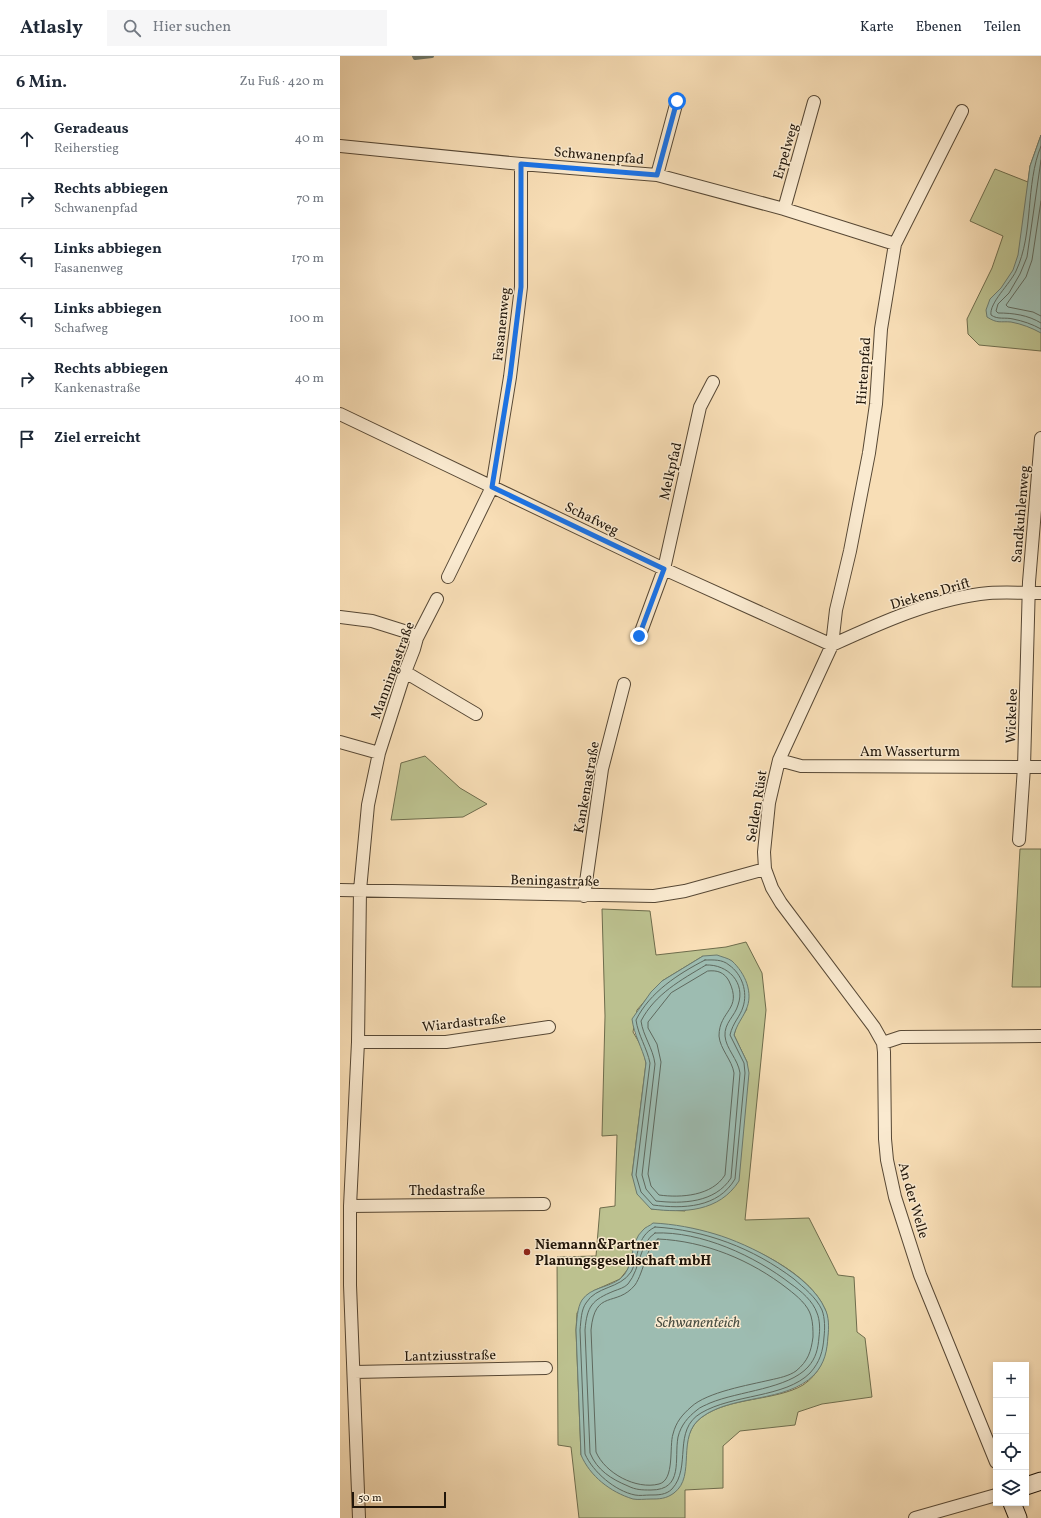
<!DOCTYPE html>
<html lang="de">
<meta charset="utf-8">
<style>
body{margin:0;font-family:Vollkorn,serif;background:#f6f6f7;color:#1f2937}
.controls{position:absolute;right:12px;bottom:12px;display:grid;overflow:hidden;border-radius:0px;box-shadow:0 2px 6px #0003}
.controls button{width:36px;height:36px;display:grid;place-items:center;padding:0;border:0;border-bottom:1px solid #e0e1e3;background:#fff;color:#1f2937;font:20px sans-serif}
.scale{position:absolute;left:12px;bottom:10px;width:94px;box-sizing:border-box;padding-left:4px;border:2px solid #21160a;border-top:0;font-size:11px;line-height:14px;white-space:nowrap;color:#21160a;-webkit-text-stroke:3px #faead0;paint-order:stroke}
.stop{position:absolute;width:12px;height:12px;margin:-9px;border:3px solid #1a73e8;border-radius:50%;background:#fff}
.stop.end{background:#1a73e8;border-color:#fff;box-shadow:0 1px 4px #0008}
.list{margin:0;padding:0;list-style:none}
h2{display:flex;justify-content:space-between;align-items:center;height:52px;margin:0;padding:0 16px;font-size:17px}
h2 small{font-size:13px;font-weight:400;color:#747a83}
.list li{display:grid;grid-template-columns:26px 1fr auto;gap:12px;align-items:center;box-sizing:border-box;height:60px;padding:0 16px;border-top:1px solid #e0e1e3}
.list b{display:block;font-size:15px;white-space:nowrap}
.list p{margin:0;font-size:13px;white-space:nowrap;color:#747a83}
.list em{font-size:13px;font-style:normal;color:#747a83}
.icon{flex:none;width:22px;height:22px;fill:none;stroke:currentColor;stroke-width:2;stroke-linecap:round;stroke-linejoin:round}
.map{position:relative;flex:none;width:701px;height:1462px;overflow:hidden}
header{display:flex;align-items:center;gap:24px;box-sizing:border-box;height:56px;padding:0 20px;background:#fff;border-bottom:1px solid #e0e1e3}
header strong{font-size:19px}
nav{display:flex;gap:22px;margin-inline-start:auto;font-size:14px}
.search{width:280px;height:36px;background:#f6f6f7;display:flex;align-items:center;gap:10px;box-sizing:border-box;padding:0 14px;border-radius:0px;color:#747a83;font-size:15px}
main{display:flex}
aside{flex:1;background:#fff}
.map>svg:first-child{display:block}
</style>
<header>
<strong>Atlasly</strong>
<div class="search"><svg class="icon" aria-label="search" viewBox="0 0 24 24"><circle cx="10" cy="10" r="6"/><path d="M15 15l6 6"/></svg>Hier suchen</div>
<nav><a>Karte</a><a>Ebenen</a><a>Teilen</a></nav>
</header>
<main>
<aside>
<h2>6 Min.<small>Zu Fuß · 420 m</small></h2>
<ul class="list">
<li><svg class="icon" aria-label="ahead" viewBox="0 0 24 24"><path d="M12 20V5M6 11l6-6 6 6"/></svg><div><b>Geradeaus</b><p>Reiherstieg</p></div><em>40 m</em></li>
<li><svg class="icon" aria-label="right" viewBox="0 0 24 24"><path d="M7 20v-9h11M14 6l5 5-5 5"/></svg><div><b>Rechts abbiegen</b><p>Schwanenpfad</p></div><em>70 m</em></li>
<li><svg class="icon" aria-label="left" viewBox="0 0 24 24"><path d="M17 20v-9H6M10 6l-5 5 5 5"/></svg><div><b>Links abbiegen</b><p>Fasanenweg</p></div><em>170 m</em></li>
<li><svg class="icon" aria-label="left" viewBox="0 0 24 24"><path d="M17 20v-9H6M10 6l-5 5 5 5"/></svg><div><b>Links abbiegen</b><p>Schafweg</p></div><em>100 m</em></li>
<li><svg class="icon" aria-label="right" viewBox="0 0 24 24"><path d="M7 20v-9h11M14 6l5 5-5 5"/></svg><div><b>Rechts abbiegen</b><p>Kankenastraße</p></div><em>40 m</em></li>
<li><svg class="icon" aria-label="arrive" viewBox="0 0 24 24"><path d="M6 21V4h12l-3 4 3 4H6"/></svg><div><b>Ziel erreicht</b></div></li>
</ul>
</aside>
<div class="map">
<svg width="701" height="1462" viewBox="0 0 701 1462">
<rect width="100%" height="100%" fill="#f8deb6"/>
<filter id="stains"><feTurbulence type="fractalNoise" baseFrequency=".005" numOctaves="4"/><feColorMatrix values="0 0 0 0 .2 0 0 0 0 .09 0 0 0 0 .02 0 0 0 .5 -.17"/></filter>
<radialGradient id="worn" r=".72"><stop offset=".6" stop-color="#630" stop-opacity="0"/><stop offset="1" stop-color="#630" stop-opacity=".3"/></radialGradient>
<!-- green -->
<path fill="#bcc18f" stroke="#6e6c4c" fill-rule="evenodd" d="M701,79V295L639,289L628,278L627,263L652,212L663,180L630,165L655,113L688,126L690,110Z
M85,700L120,732L147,748L123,761L51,764L61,707Z
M680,793H701V931H672Z
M262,853L310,855L316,899L386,891L406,886L422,917L426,954L405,1164L469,1162L498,1219L514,1221L517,1276L525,1282L532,1341L482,1348L458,1356L455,1369L400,1375L383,1390V1432L345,1434V1462H239L231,1391L218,1389L217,1201L256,1200L260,1152L275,1150L277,1079L262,1080L265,960ZM363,900L407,953L397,968L394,979L407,1006L345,1155L311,1153L292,1119L306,1007L303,993L293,976L297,954L322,925ZM348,1172C391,1181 466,1210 485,1253C489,1262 488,1276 487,1286C486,1303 478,1319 463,1329C436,1345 389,1341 362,1361C342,1375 346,1404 342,1425L241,1399L236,1274L237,1257L253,1235L280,1223L288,1213L296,1186Z"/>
<!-- water -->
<path fill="#9dbcb1" stroke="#6b7a6e" d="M701,79V277C692,272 682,268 671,266C660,265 658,268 647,261L646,254L650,243L661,232L673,214L678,199L690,110Z
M377,899C382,901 388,902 392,905C405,917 414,937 406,954C402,963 397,968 394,979L407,1006L409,1017L399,1125C379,1156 344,1157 311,1153L297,1138L292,1119L306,1007C302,991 294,979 292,963L311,936L322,925L363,900Z
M313,1167C334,1168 355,1172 375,1178C409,1188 471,1219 485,1253C489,1260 489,1272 488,1280C487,1295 485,1307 474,1319C446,1347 393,1338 362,1361C335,1380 357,1420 334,1437C326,1443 319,1443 311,1443C305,1443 298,1444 293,1443C270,1436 250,1420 241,1399L236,1274C237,1264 237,1252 242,1244C251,1231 268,1232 280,1223C295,1212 289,1186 303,1174C305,1171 310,1170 313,1167Z"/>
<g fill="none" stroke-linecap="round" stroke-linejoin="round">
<!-- shore -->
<path stroke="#5f695e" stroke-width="1" d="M701,90C685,129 694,177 676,215C670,228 649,247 651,259C658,264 665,261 673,263C683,265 692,268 701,273
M701,104L687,201L680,218L669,237L658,248L656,255L658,257C673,257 688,259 701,267
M701,145L692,204L686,221L666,249L668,251L693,256L701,260
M365,904C373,904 382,903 389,909C402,918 408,936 403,951C400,961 393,966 390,979L404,1007L405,1017L395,1123C378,1152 343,1153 313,1149L301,1136L296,1119L310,1007C307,992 298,979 296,964C310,936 338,918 365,904Z
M366,909C388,908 406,927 398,949C395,960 384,967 385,980C386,993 398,1003 400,1017L391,1122C375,1147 342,1148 316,1145L306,1133L302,1119L315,1008C313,992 303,980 301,965C315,938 341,924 366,909Z
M368,915C377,914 384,916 389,925C403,954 379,954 379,980C380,993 392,1004 394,1017L385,1119C372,1140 341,1142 319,1139L311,1130L308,1118L321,1006L317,988L308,972V966L331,937Z
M315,1171C365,1174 413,1192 454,1223C464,1232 476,1241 482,1254C485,1262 485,1273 484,1281C483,1295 480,1306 470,1317C445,1342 393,1338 361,1357C332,1374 352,1411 332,1433C326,1439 318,1439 310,1439C305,1439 300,1440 295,1439C275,1435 253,1416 245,1398L240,1274C241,1265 241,1254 246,1247C256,1230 280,1233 291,1216C300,1200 295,1181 315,1171Z
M315,1177C361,1175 415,1200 451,1228C461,1235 473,1245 477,1257C480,1264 480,1274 479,1281C478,1293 476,1302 468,1311C448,1333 399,1335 370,1347C366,1349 360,1351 357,1354C348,1361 341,1369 338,1381C334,1403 344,1434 311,1434C302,1434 296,1434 288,1430C271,1423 257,1414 250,1397L245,1274C247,1250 252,1244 274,1235C279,1233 284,1232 288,1228C301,1212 299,1187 315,1177Z
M318,1183C365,1185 411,1204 448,1233C457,1240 468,1249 471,1260C473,1267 473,1274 473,1281C471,1296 468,1305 456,1315C449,1320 439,1322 430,1324C409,1329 367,1336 351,1351C342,1359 336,1366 333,1378C329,1390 335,1424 319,1428C296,1434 265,1417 256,1396L251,1274C255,1232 276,1252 295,1229C304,1216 307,1188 318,1183Z"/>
<!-- stream -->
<path stroke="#6b7a6e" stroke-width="4" d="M74,0L75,2L92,0"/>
<!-- minor casing -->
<g stroke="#574835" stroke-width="14">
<path id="minor" d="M622,55L555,188L541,273L536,348L529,397L510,495L496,554L492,589L439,704L429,747L424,796L425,813L432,832L441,847L534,971L543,987L544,996L545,1083L547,1104L555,1141L580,1219L656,1406
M0,90L181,108L317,119L444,153L555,188
M317,119L337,45
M444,153L474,46
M0,358L324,513L492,589
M108,521L152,431L170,321L181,231V108
M0,561L32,565L67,576L77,582
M299,581L324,513L360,351L373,326
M492,589C540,567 595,542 649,537C666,536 684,537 701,537
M65,616L136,658
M0,686L39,697
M439,704L461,710L701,711
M679,784L684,711L689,526L701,382
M0,834L314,840L345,835L425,813
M244,840L262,713L284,628
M18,986H106L209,971
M543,987L561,981L701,980
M10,1150L204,1148
M14,1316L206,1312
M19,1462L10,1229V1150L18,986L20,834L28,749L39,697L65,616L74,593L77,582L97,543
M575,1462L656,1439"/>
</g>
<!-- secondary casing -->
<g stroke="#21160a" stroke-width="19">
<path id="secondary" d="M686,1430L701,1425
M672,1447L678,1462"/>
</g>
<!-- minor -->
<use href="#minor" stroke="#faead0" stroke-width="12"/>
<!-- secondary -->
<use href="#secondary" stroke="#faead0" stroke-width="17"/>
</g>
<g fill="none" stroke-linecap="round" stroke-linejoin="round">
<!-- route -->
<path stroke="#1a73e8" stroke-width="5" d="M299,580L324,513L152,431L170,321L181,231V108L317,119L337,45"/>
</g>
<!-- markers -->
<circle fill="#8f2418" stroke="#faead0" stroke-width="1.5" cx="187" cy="1196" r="4"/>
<g text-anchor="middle" stroke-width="3" stroke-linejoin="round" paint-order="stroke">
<!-- street labels -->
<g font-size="14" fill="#21160a" stroke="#faead0">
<text transform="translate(445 95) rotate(-74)" y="5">Erpelweg</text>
<text transform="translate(259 99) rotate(5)" y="5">Schwanenpfad</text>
<text transform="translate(161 268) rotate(-84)" y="5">Fasanenweg</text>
<text transform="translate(523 315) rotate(-86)" y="5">Hirtenpfad</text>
<text transform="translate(330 415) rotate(-77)" y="5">Melkpfad</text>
<text transform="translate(680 458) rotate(-85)" y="5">Sandkuhlenweg</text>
<text transform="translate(252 462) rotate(26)" y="5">Schafweg</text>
<text transform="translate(590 537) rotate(-16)" y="5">Diekens Drift</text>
<text transform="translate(52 614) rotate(-70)" y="5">Manningastraße</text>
<text transform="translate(671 660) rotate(-88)" y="5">Wickelee</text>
<text x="570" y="700">Am Wasserturm</text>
<text transform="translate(246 731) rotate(-80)" y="5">Kankenastraße</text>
<text transform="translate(416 750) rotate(-81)" y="5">Selden Rüst</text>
<text transform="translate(215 824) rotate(1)" y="5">Beningastraße</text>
<text transform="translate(124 966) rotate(-6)" y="5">Wiardastraße</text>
<text x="107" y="1139">Thedastraße</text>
<text transform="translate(574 1144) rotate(74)" y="5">An der Welle</text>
<text transform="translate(110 1299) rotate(-1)" y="5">Lantziusstraße</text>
</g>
<!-- poi labels -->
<g font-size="14" font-weight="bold" fill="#21160a" stroke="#faead0" text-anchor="start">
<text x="195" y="1193">Niemann&amp;Partner<tspan x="195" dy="16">Planungsgesellschaft mbH</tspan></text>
</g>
<!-- water labels -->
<g font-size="15" font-style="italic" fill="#4c5044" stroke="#faead0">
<text x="358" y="1271">Schwanenteich</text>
</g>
</g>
<rect width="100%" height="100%" filter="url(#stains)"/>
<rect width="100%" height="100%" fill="url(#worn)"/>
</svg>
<div class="controls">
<button>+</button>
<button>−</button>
<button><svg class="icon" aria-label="locate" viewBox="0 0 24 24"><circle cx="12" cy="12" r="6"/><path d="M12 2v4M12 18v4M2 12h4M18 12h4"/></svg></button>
<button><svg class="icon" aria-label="layers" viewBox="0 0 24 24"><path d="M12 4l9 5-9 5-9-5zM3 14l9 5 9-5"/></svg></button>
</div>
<div class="scale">50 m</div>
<div class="stop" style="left:337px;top:45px"></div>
<div class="stop end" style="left:299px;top:580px"></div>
</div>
</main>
